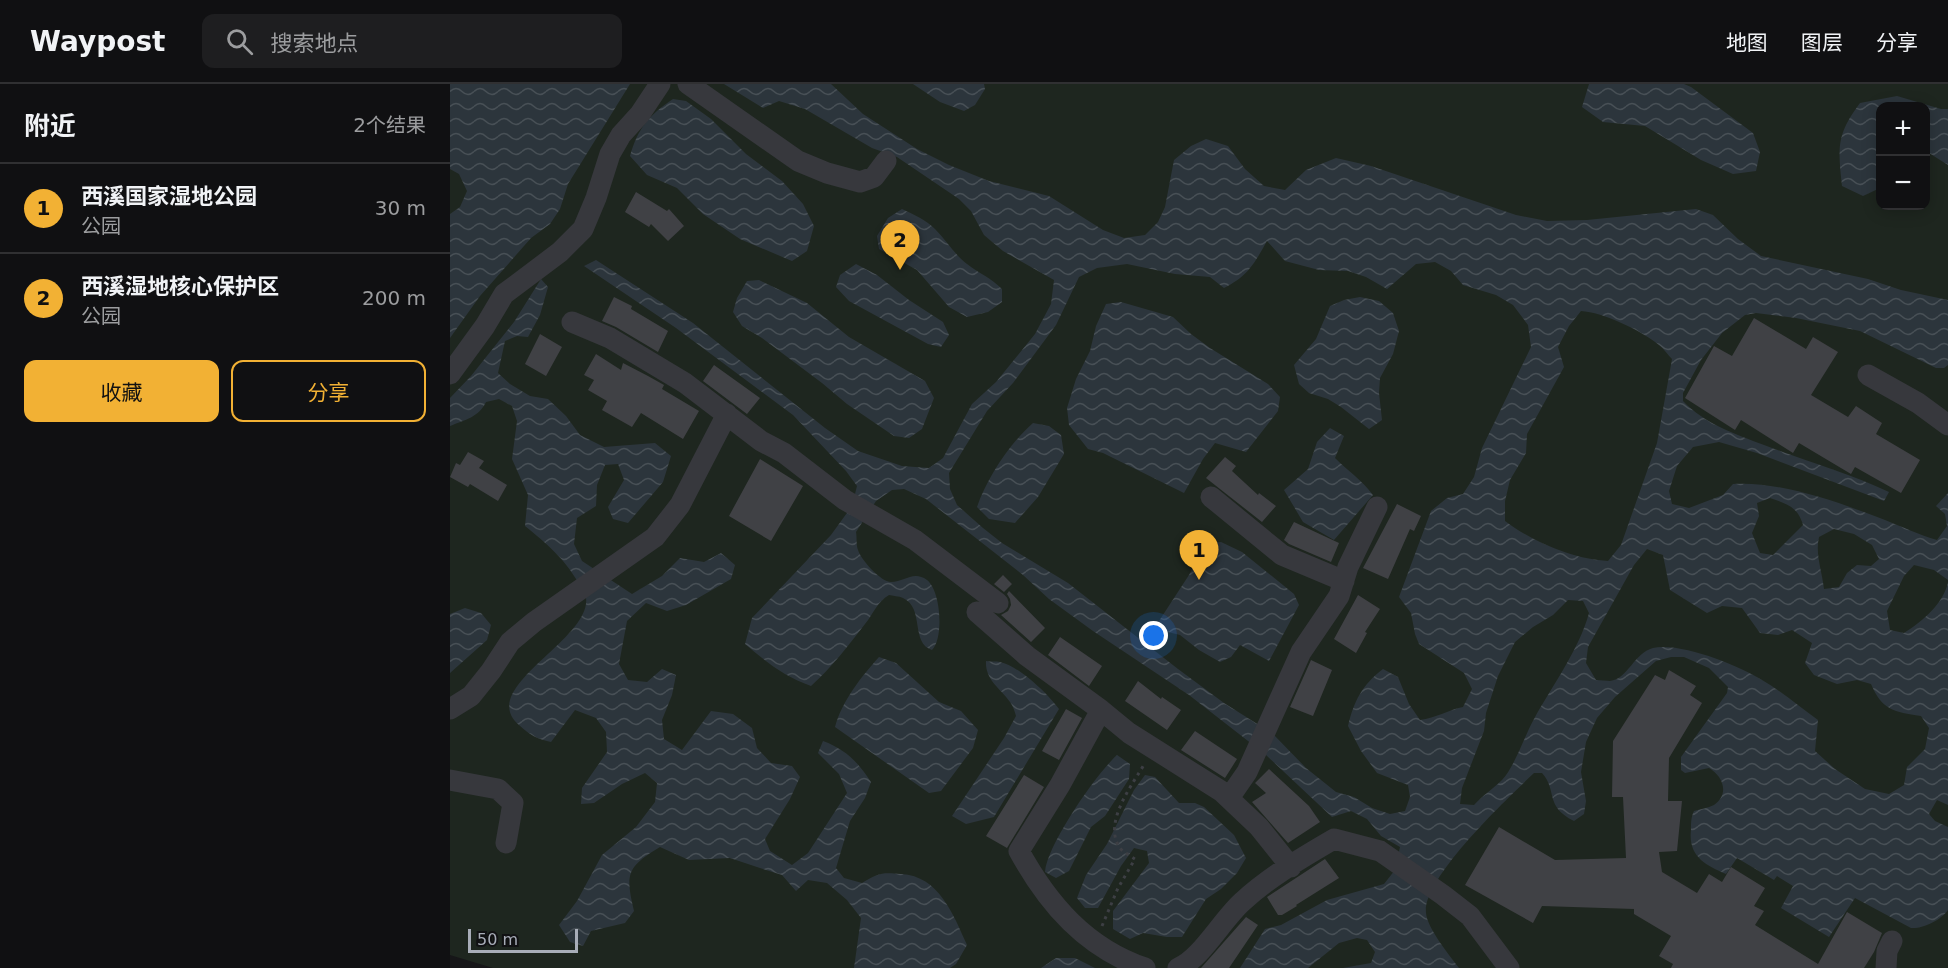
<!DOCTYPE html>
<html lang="zh">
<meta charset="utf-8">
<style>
body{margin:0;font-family:"DejaVu Sans","Noto Sans SC",sans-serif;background:#1e1e20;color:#f1f3f6}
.controls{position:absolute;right:18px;top:18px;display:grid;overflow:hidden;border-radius:12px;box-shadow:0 3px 15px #0003}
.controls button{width:54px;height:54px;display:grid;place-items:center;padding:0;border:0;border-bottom:2px solid #303032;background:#101012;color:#f1f3f6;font:30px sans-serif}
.scale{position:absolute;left:18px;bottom:15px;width:110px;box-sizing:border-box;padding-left:6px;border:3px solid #a8adb8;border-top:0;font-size:16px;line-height:21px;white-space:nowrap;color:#a8adb8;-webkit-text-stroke:4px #111113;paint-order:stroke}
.you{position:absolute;left:704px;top:552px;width:21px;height:21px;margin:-15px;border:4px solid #fff;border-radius:50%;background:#1a73e8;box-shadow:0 0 0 9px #1a73e833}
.badge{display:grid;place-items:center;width:39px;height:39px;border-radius:50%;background:#f2b134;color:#111;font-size:20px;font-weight:700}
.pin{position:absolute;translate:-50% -50px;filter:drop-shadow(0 2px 3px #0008)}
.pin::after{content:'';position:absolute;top:32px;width:21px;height:18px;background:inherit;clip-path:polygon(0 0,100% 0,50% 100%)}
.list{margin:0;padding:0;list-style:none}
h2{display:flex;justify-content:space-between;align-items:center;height:78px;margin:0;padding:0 24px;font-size:26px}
h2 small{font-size:20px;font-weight:400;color:#9c9d9f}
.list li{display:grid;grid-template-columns:39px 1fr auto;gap:18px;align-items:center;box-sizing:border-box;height:90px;padding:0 24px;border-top:2px solid #303032}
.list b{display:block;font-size:22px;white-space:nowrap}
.list p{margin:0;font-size:20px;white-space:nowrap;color:#9c9d9f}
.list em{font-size:20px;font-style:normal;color:#9c9d9f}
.actions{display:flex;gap:12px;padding:18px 24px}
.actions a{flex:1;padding:14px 0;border:2px solid #f2b134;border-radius:12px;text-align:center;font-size:21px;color:#f2b134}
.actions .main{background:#f2b134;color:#111}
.icon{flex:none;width:33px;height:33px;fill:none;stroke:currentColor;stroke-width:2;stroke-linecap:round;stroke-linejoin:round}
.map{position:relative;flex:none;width:1498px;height:884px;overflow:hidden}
header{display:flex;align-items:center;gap:36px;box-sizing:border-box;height:84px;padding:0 30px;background:#101012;border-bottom:2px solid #303032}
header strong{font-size:28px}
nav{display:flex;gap:33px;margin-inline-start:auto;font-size:21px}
.search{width:420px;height:54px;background:#1e1e20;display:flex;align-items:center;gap:15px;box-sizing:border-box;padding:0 21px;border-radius:12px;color:#9c9d9f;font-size:22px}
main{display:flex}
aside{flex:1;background:#101012}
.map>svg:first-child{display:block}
</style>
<header>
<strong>Waypost</strong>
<div class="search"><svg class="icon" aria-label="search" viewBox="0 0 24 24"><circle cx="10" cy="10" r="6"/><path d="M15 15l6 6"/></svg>搜索地点</div>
<nav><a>地图</a><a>图层</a><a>分享</a></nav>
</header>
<main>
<aside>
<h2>附近<small>2个结果</small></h2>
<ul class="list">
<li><span class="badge">1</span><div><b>西溪国家湿地公园</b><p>公园</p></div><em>30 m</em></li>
<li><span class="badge">2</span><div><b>西溪湿地核心保护区</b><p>公园</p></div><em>200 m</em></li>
</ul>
<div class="actions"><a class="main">收藏</a><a>分享</a></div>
</aside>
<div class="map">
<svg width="1498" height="884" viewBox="0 0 1498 884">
<defs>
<pattern id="water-waves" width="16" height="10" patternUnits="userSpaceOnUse" patternTransform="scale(1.5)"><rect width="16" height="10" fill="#2c353c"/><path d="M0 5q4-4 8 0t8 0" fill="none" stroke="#485056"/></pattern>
</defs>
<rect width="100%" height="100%" fill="#161618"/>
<!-- park -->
<path fill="#1e261f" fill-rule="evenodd" d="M0,0H1498V884H43L0,871ZM1430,22H1476V122H1430Z"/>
<!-- water -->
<path fill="url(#water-waves)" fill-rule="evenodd" d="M0,0H180L118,100L110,125L100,140L81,154L30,212L0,254V130L10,123L17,107L9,90L0,85Z
M274,0H381L413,30L467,65L499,81L539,97L599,112L653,146L674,154L695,151L708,138L715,123L724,76L741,62L756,55L778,62L795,85L814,102L835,106L856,86L886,74L921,82L1066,131L1097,137L1137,136L1246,125L1263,131L1288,155L1311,172L1418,195L1451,206L1498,216V281L1494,284H1486L1410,247L1346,234L1306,229L1295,231L1272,249L1251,276L1233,309V317C1255,340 1285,350 1314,361C1356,377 1399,389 1439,408L1434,417L1307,369L1269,358L1243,363L1227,382L1219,407L1222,420L1239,424L1273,411L1283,400C1332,397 1390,419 1435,436C1453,443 1469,451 1487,456L1497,442L1495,430L1486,422L1498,409V496L1484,486L1464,481L1454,492L1437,527L1440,546L1454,549C1472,538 1494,519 1498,498V721L1487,716L1479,730L1485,737L1498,743V826C1491,836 1473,845 1461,844L1405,814L1379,853L1331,824L1343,802L1327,792L1324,796L1287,774L1276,790C1255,781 1238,772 1241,746C1241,739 1241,733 1244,727C1250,725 1258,724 1264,721C1280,710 1273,692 1259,684L1235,689L1231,686V673L1277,609L1278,603L1259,584L1234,573H1221L1206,577L1165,613L1147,634L1136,658L1131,688L1136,717L1134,730L1124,737C1094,722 1108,707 1092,689H1084C1059,713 972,794 976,829C977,844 1000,872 1009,884H893L921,879L925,868L917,856L907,854L889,859L858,884H790L815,845L831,841L877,816L934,800L945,786L950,763L931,752L917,735L901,727L882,733L816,671L739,611L643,547L599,515L573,491L476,415L454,405L442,406L426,417L406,448C407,453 406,461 408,466C411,476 431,498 441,498C455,498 463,486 477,496C491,507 494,554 482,566C460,559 475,524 453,514C449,512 443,512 439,511C427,518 424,529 415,540C398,562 382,583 361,602C335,593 316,578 295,560L302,534L381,451L402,422L407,402L396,387L343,331L226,244L134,182L146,176L243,239L375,344L408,367L452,382L479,384L493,374L522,320L546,298L585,250L601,220L604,196L553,167L534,151L521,127L509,115L447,73L422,64L355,25L329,17L313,24ZM817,157L835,177L869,186L898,187L916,193L937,205L966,180L985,178L1001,187L1013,201L1046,211L1063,221L1078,241L1081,263L1032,364L1024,393L1013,410L997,414L981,427L949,513L961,529L965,550L969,560L1014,589L1022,605L1013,623C998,626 986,634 970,636L959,620L948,593L933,585C912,601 904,617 898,642L911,667L927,689L958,701L960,713L955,727L940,730L922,724L904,713L886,708L856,684L823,650L774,619L728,585L618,499L552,459L533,444L507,421L500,405L499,389L537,327L563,299L606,241L629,193L647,184L677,180L725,190L760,193L774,204C798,192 804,180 817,157ZM1131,227C1153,228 1192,247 1209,261C1214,265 1218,271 1222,275L1207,359L1171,461L1158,477C1125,476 1081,457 1055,437V417L1060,396L1076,369L1077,350L1114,283L1108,263L1119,242ZM1320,414C1337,420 1348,423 1353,441L1323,471L1310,469L1302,449L1309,432L1307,419ZM1384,445L1404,450L1422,461L1429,475L1421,482L1407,481L1397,489L1389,503L1374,505C1372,487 1365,470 1369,453ZM1197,465L1213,471L1220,506L1257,529L1272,522L1292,524L1310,549L1328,551L1342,546L1362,559L1355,579L1364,591L1387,600L1407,596L1421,600C1432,626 1444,628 1471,632L1479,644L1475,665L1457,683L1454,701L1439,710L1415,705L1385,685L1365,667L1368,636C1350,623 1331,607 1312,596C1288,581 1230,558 1203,564C1184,569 1178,595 1160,597C1156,597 1150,596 1146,596L1136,579L1138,563L1184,481ZM1118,516L1133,517L1139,529C1129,566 1102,602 1084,635C1075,651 1064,684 1052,696C1043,705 1033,711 1024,721L1010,720L1012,704L1034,647L1036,629L1048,592L1065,558L1083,543L1103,531Z
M463,0H534L535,5L525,21L514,27L490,18Z
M1139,0H1234L1241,3L1303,49L1310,68L1306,87L1283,90L1251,76L1195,42L1153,38L1132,23Z
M1447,12L1491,25H1498V81L1479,69L1476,72V22H1430V104L1413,112L1392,102C1388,64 1386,51 1410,19Z
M223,15L236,17L261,35L296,70L332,97L353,120L364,142L357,167L342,177L290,155L253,130L227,104L197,91L180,72C188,44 199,31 223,15Z
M452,125C463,130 476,136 485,145C496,156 504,170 517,180C530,190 540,193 552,205V218L538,228L517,233L499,223L467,186L429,165L427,152L438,134Z
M406,180L427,191L459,216L493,238L499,251L491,263L478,260L399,217L386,203L390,191Z
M91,195L98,203L90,231L78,253L67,252L55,257L48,289L60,300L80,312L98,315L116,332L130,351L154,363L205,359L221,372L213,398L178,439L163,435L158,423L174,396L168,380L155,381L147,401L146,422L127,434L124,460L132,477L182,510L212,492L230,474L254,478L271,469L285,481L281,495L236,521L217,527L196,519L177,537L169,580L178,596L197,598L212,585L226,591L222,611L212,636L214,655L232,666L261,627L283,630L302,644L307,664L321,679L342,682L350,693L340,715L315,755L320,767L342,781L358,769L397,709L389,690L368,669L373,657C395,665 408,678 421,698L415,714L400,737L386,784L394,794L412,799C428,789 432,788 451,790C489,792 503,830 517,861L506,880L500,884H404L411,834L397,816L377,799L358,796L346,807L332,791L310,784L280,774L239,776L210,763C177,783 175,789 184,827L175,839L141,847L133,862L120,858L109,841L127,817L152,771L186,743L205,718L207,699L195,689L172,700L144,719L131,720L132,704L157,668L156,648L146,634L125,626L101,658C87,655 80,651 69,641C24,602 150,553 135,509C134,506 130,501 128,498C113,473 97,460 75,442L78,411L62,375L67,337L62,322L49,315L36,318C29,333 15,336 0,342V314L21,292L64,238Z
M309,196L357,219L399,253L475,297L484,314L472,345L459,354L444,352L397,320L372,299L312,254L292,242L283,228L287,214L297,197Z
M910,213L929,217L943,229L949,247L943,270L930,294L929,309L932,336L919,345L891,323L878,315L859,309L849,300L844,281L866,255L880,222L894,216Z
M671,218L723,233L741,250L760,264L818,300L830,313L828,327L796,368L765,359L753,375L734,409L653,369L638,365L619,341L617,324L626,295L640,267L646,242L656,220Z
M583,339L599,342L611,351L614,370L588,413L565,439L539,435L527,423C537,394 560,359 583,339Z
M880,344L894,352L885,374C898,387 912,396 923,411L884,456L853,438L834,406L858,385L867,358Z
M771,458L792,468L844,510L849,521L819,577L790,561L781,573L770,578L749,566L730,551L714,547L709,537L739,491L755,460Z
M15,524L31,529L41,541L37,556L0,589V530Z
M429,573L446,579L489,618L511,627L528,646L523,664L491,707L479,709L385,643C392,617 411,593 429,573Z
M536,577C541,578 546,577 550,578C569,582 598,610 609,625L544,733L516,740L502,732L554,654L566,632C565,628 563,622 560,618C550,604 535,596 536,577Z
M667,671L680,680L679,695L655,732L641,743L619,787L606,794L595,788C597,761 646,690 667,671Z
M695,691L705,693L729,719H745L754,723L784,751L796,774L787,789L771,805L756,815L732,853H717L693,849L680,855L663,845V827L699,779L697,767L684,764L671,782L648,824H635L627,814L636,791L657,760L684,706Z
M606,874H625L645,884H591Z"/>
<!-- building -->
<path fill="#404145" d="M186,108L217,127L219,125L234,142L218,157L201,140L199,143L175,128Z
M164,213L182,222L181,225L218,247L208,268L166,243L152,237Z
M1304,234L1356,265L1363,253L1388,268L1361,311L1398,333L1406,322L1432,339L1426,350L1470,376L1451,409L1405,383L1401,390L1349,359L1343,369L1291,336L1285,346L1235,314L1264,262L1282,272Z
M90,250L112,263L96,292L75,280Z
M146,270L171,286L173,279L198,292L214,301L212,305L249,327L233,355L191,329L182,343L152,326L157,317L138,306L144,296L134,291Z
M264,281L310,314L297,330L253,297Z
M18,368L34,377L29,384L57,401L48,417L20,400L18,403L0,393L6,379L10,381Z
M775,373L786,382L782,387L808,411L809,409L826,422L812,438L756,394Z
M310,375L353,402L321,457L279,432Z
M947,420L971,432L964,447L960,445L938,495L913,484Z
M844,438L889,459L881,478L839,460L834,456Z
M553,491L562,500L554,508L544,500Z
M559,507L595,544L581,558L551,531L558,527L561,521L560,515L557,510Z
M908,511L930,525L915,548L917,549L906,569L884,555Z
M610,553L652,582L639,602L598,571Z
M861,576L882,586L863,632L840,623Z
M1219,586L1246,602L1240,611L1252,619L1219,674L1218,717H1232L1227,767L1209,768L1212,788L1247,809L1259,790L1272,798L1281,783L1315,804L1304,822L1314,827L1305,841L1368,880L1397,828L1432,849L1424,868L1414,884H1221L1223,880L1209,872L1221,852L1184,830V825L1092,822L1083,839L1015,801L1049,743L1105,776L1176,774L1173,713H1162L1163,657L1205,591L1215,596Z
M688,597L711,615L712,613L731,626L717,646L675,617Z
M616,625L632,634L609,676L592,667Z
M745,647L787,675L775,694L731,666Z
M819,685L859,722L870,738L838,759L802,718L816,709L805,699Z
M574,691L594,703L557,764L536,752Z
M875,775L889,794L846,821L847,822L832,831H828L817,813Z
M796,833L808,841L779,884H751Z"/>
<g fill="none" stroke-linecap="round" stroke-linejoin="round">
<!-- path -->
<path stroke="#3d3f44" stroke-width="3" stroke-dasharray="3 4.5" stroke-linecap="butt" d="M652,842L668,804L685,775C680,772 673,768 670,764C652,739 683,700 695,679"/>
<!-- minor -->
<path stroke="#37383d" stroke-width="21" d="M238,0L348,77L377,89L410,98L424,93L436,77
M122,238L160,254L235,299L311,357L334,369L395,416L465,456L548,519
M0,290L35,242L54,210L110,168L133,145L146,114L160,70L171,51L190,30L210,0
M1418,291L1468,319L1498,341
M761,413L832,471L894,497
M527,528L577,572L651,626L679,649L771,707L809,743L841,783
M0,625L21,612L41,587L60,558L84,538L205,453L230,421L277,330
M651,626L610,701L569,767C598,820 636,864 695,884
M0,696L48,705L63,719L56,759
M779,714L797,688L851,568L889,512L898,483L927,423
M728,884C750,876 772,836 792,818C819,793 853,773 884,755L930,767L993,811L1020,832L1059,884
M1436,884L1437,867L1442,857"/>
</g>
</svg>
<div class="controls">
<button>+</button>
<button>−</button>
</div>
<div class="scale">50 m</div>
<div class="you"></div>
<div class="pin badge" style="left:749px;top:496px">1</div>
<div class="pin badge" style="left:450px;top:186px">2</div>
</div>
</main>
